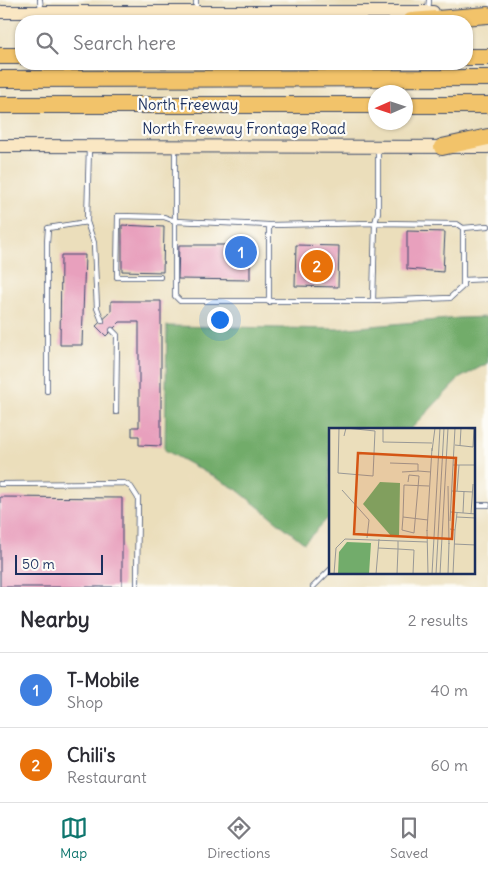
<!DOCTYPE html>
<style>
body{margin:0;font-family:Delius,sans-serif;background:#f7f7f7;color:#2b2b33}
.compass{position:absolute;left:368px;top:85px;width:45px;height:45px;border-radius:50%;background:#fff;box-shadow:0 1px 4px #0004;rotate:267deg}
.scale{position:absolute;left:15px;bottom:12px;width:88px;box-sizing:border-box;padding-left:5px;border:2px solid #1b2f5e;border-top:0;font-size:14px;line-height:18px;white-space:nowrap;color:#1b2f5e;-webkit-text-stroke:4px #fdfcf7;paint-order:stroke}
.you{position:absolute;left:219px;top:319px;width:18px;height:18px;margin:-12px;border:4px solid #fff;border-radius:50%;background:#1a73e8;box-shadow:0 0 0 8px #1a73e833}
.badge{display:grid;place-items:center;width:32px;height:32px;border-radius:50%;background:#0f766e;color:#fff;font-size:16px;font-weight:700}
.pin{position:absolute;translate:-50% -50%;border:2px solid #fff;box-shadow:0 1px 5px #0006}
.list{margin:0;padding:0;list-style:none}
h2{display:flex;justify-content:space-between;align-items:center;height:65px;margin:0;padding:0 20px;font-size:21px}
h2 small{font-size:16px;font-weight:400;color:#7c7c81}
.list li{display:grid;grid-template-columns:32px 1fr auto;gap:15px;align-items:center;box-sizing:border-box;height:75px;padding:0 20px;border-top:1px solid #e1e1e2}
.list b{display:block;font-size:19px;white-space:nowrap}
.list p{margin:0;font-size:16px;white-space:nowrap;color:#7c7c81}
.list em{font-size:16px;font-style:normal;color:#7c7c81}
.icon{flex:none;width:28px;height:28px;fill:none;stroke:currentColor;stroke-width:2;stroke-linecap:round;stroke-linejoin:round}
.map{position:relative;flex:none;width:488px;height:587px;overflow:hidden}
.search{position:absolute;background:#fff;box-shadow:0 1px 4px #0004;left:15px;right:15px;top:15px;height:55px;display:flex;align-items:center;gap:12px;box-sizing:border-box;padding:0 18px;border-radius:20px;color:#7c7c81;font-size:19px}
.sheet{height:215px;background:#fff}
nav{display:flex;justify-content:space-around;align-items:center;box-sizing:border-box;height:70px;border-top:1px solid #e1e1e2;background:#fff;font-size:14px;color:#7c7c81}
nav a{display:grid;justify-items:center;gap:2px}
nav .on{color:#0f766e}
.map>svg:first-child{display:block}
</style>
<div class="map">
<svg width="488" height="587" viewBox="0 0 488 587">
<rect width="100%" height="100%" fill="#fdfcf7"/>
<filter id="ink" filterUnits="userSpaceOnUse"><feTurbulence type="fractalNoise" baseFrequency=".02" numOctaves="2"/><feDisplacementMap in="SourceGraphic" scale="10" xChannelSelector="R" yChannelSelector="G"/><feConvolveMatrix kernelMatrix="1 2 1 2 8 2 1 2 1" color-interpolation-filters="sRGB"/></filter>
<filter id="wash" filterUnits="userSpaceOnUse"><feTurbulence type="fractalNoise" baseFrequency=".0096" numOctaves="4" result="noise"/><feDisplacementMap in="SourceGraphic" scale="20" xChannelSelector="R" yChannelSelector="G"/><feGaussianBlur stdDeviation="1.12" result="paint"/><feColorMatrix in="noise" values="0 0 0 0 0 0 0 0 0 0 0 0 0 0 0 0 0 1.4 0 .05"/><feComposite in="paint" operator="in"/></filter>
<g filter="url(#wash)">
<rect width="100%" height="100%" fill="#ebdebb"/>
<!-- forest -->
<path fill="#72ac6b" stroke="#466e64" d="M488,317V363L460,378L411,429L330,430V516L304,543L236,489L165,450L167,326L338,329L459,318Z"/>
<g id="blocks">
<!-- building -->
<path fill="#e8a0bd" d="M122,225L164,227L163,272L122,271Z
M407,231L445,232L443,272L407,269Z
M179,245H250V280L178,279Z
M296,245L339,246L338,287L295,286Z
M61,255H85L82,345H60Z
M111,301H161V446L139,445V436H132V427H139V322H120L106,336L96,326L111,312Z
M0,497L122,498V587H0Z"/>
</g>
</g>
<g filter="url(#ink)">
<use href="#blocks" fill-opacity="0" stroke="#3a496c" stroke-width="1"/>
<g fill="none" stroke-linecap="round" stroke-linejoin="round">
<!-- lane casing -->
<g stroke="#3a496c" stroke-width="6">
<path id="lane" d="M40,0L41,10
M196,11V0
M428,11L429,0
M175,148V296L180,301H373L375,223L378,212V148
M87,222L94,243L97,308L102,321
M269,225V302
M463,228L488,226
M160,277H117L118,216L164,217L175,221L269,225L375,223L457,224L463,228V286L450,298L373,301
M463,280L488,279
M112,330L117,335L116,412
M47,391V244L48,228L87,222L89,146
M0,484L124,483L131,487L138,498L137,587
M474,505H488
M313,587L330,570"/>
</g>
<!-- secondary casing -->
<g stroke="#3a496c" stroke-width="14">
<path id="secondary" d="M0,12H433
M0,146L488,147"/>
</g>
<!-- highway casing -->
<g stroke="#3a496c" stroke-width="18">
<path id="highway" d="M411,21L488,15
M0,56H21
M467,57H488
M0,79L488,78
M0,105H376
M406,105H488
M442,147L488,137"/>
</g>
<!-- lane -->
<use href="#lane" stroke="#fff" stroke-width="4.5"/>
<!-- secondary -->
<use href="#secondary" stroke="#fae7c3" stroke-width="12"/>
<!-- highway -->
<use href="#highway" stroke="#f2c36a" stroke-width="16"/>
</g>
</g>
<g text-anchor="middle" stroke-width="4.5" stroke-linejoin="round" paint-order="stroke">
<!-- street labels -->
<g font-size="15" fill="#1b2f5e" stroke="#fdfcf7">
<text x="188" y="110">North Freeway</text>
<text x="244" y="134">North Freeway Frontage Road</text>
</g>
</g>
<!-- overview -->
<g transform="translate(329 428)">
<rect width="146" height="146" fill="#ebdebb"/>
<path d="M51,54L71,55L70,109H63L34,76ZM18,114L42,115L40,146H9L10,124Z" fill="#72ac6b"/>
<path fill="none" stroke="#989896" stroke-width="1" d="M10,0L9,45L44,48L46,3L17,0L15,8M54,0V14L103,15M130,0L145,1M126,17L144,19L145,0M131,18L132,0M103,23L106,0M61,35L89,36V43L102,44M124,37H147M73,44L89,43M119,58L120,116M13,62L40,92L38,110M123,63L144,64M128,63L130,37M122,84L147,86M134,85L135,63M142,86L144,56M74,89L73,102L85,105L90,48L80,47L79,54M128,89L147,90M99,92L74,89L75,57L100,58M121,93L126,0M121,101L126,102L124,146M98,102L99,146M126,102L128,85M98,103L103,20M69,113V121L85,122L84,146M125,116L147,117M49,120L69,121L68,146M5,146L7,120L16,111L98,114M47,146L50,111M103,146L111,0M107,146L115,0M111,146L119,0M119,146L120,115"/>
<path fill="#d45514" fill-opacity="0.15" stroke="#d45514" stroke-width="2.5" d="M29,25L127,30L123,111L25,106Z"/>
<rect width="146" height="146" fill="none" stroke="#1b2f5e" stroke-width="2.5"/>
</g>
</svg>
<svg class="compass" viewBox="-18 -18 36 36"><path d="M0-13l5 13h-10z" fill="#e53935"/><path d="M0 13l5-13h-10z" fill="#7c7c81"/></svg>
<div class="scale">50 m</div>
<div class="you"></div>
<div class="pin badge" style="left:241px;top:252px;background:#3f7fe0">1</div>
<div class="pin badge" style="left:317px;top:266px;background:#e8710a">2</div>
<div class="search"><svg class="icon" aria-label="search" viewBox="0 0 24 24"><circle cx="10" cy="10" r="6"/><path d="M15 15l6 6"/></svg>Search here</div>
</div>
<section class="sheet">
<h2>Nearby<small>2 results</small></h2>
<ul class="list">
<li><span class="badge" style="background:#3f7fe0">1</span><div><b>T-Mobile</b><p>Shop</p></div><em>40 m</em></li>
<li><span class="badge" style="background:#e8710a">2</span><div><b>Chili's</b><p>Restaurant</p></div><em>60 m</em></li>
</ul>
</section>
<nav>
<a class="on"><svg class="icon" aria-label="map" viewBox="0 0 24 24"><path d="M3 6l6-2 6 2 6-2v14l-6 2-6-2-6 2zM9 4v14M15 6v14"/></svg>Map</a>
<a><svg class="icon" aria-label="directions" viewBox="0 0 24 24"><path d="M12 3l9 9-9 9-9-9zM9 14v-3h6M13 9l2 2-2 2"/></svg>Directions</a>
<a><svg class="icon" aria-label="saved" viewBox="0 0 24 24"><path d="M7 4h10v16l-5-4-5 4z"/></svg>Saved</a>
</nav>
